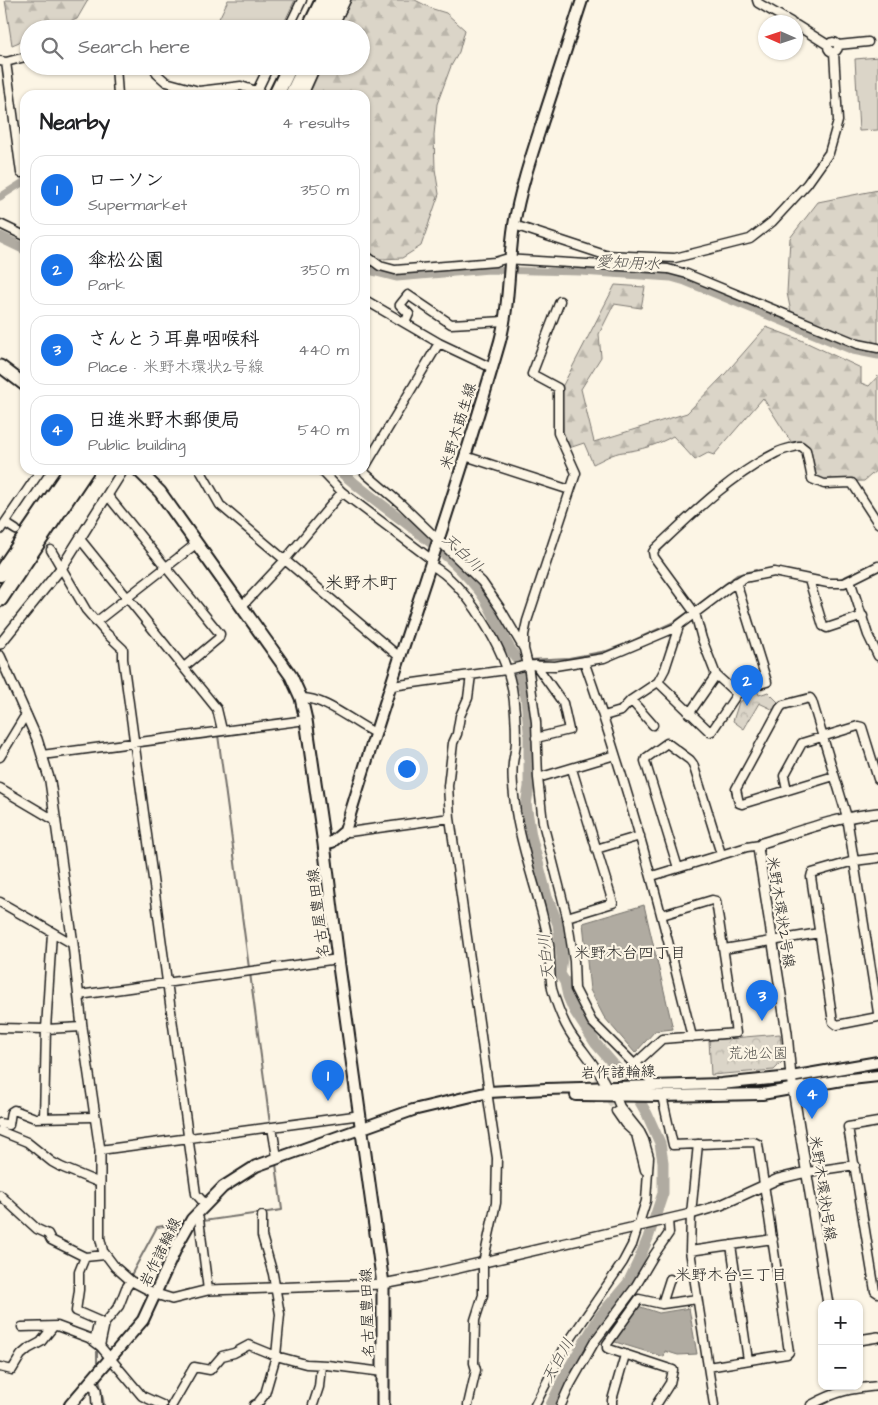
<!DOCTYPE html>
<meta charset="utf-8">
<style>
body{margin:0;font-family:"Architects Daughter","Klee One",sans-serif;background:#f2f2f2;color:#202124}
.controls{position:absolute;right:15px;bottom:15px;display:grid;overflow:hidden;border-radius:10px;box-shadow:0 1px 4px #0004}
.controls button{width:45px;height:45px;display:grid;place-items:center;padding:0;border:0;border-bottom:1px solid #e0e0e0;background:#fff;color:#202124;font:25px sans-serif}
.compass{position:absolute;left:758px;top:15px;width:45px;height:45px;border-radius:50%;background:#fff;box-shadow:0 1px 4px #0004;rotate:273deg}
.you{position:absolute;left:406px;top:768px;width:18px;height:18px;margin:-12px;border:4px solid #fff;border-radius:50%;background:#1a73e8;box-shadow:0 0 0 8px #1a73e833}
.badge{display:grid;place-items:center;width:32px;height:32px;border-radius:50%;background:#1a73e8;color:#fff;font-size:16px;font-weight:700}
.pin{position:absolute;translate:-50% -41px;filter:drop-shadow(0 1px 2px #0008)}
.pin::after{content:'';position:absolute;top:26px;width:18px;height:15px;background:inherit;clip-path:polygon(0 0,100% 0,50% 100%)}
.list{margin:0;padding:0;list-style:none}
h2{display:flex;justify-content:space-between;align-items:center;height:65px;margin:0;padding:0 20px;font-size:21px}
h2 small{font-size:16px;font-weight:400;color:#757577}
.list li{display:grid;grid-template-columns:32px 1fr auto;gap:15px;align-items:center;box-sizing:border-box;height:70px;margin:0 10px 10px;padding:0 10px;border:1px solid #e0e0e0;border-radius:15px}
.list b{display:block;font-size:19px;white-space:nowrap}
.list p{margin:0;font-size:16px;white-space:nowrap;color:#757577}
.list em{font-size:16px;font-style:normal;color:#757577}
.icon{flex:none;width:28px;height:28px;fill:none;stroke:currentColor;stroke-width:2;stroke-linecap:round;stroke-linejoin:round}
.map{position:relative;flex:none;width:878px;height:1405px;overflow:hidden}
.search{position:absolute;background:#fff;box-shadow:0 1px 4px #0004;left:20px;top:20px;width:350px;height:55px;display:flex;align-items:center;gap:12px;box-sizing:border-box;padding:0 18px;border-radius:28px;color:#757577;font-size:19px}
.panel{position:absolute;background:#fff;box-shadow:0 1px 4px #0004;left:20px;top:90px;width:350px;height:385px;border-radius:15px}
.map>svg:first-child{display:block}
</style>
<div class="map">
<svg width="878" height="1405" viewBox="0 0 878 1405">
<defs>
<pattern id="forest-firs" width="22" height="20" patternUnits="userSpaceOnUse" patternTransform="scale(1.25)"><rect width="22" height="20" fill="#dbd5c8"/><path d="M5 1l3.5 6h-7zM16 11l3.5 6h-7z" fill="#bbb6ab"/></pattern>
<pattern id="park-crowns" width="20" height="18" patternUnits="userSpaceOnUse" patternTransform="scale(1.25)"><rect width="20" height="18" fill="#dbd5c8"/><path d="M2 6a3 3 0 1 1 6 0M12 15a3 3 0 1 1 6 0" fill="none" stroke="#bbb6ab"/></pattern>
</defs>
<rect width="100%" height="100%" fill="#fcf5e5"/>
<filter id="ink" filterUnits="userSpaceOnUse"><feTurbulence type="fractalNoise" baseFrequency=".02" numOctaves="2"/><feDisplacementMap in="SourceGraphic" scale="10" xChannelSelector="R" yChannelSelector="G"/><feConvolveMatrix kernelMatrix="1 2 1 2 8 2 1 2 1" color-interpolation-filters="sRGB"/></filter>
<g filter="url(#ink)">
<!-- green -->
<path fill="#dbd5c8" stroke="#7c7872" d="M228,0H295L281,29H214Z
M878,57V130L859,131L855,59Z"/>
<!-- forest -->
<path fill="url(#forest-firs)" stroke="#7c7872" d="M5,0H88L77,19L52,29H29V38L12,45Z
M351,0H415L433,9L446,13L465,30L459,52L451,66L437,104L434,135L435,169L439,194L421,246L402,258L382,259L365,254V95H309L322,66H361V29H338Z
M878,190V346L857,343L791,312L787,293L790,238L818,202Z
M615,285L645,287L641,308L614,304L599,334L601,357L581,389L594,442L687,413L725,374L766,327L801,340L861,368V383L869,386L878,376V469L864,481L825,482L812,478L806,445L802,442H791L763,398L714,455L708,453L695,460L673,436C657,445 641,450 623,452C613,453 602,460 593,464L584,443L569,448L563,432L562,387Z"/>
<!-- park -->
<path fill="url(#park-crowns)" stroke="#7c7872" d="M756,688L759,695L768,692L778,702L774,710L759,703L744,729L733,721L739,702L752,696L748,691Z
M780,1034L783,1061L774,1070L711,1075L709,1040Z"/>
<!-- water -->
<path fill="#b0aba1" stroke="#75726c" d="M644,905L673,1029L655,1031L635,1053L604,1017L590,990L583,923Z
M638,1306L659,1313L689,1308L697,1354L678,1355L665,1351L664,1357L612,1341Z"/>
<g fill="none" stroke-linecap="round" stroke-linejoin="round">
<!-- stream -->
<path stroke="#75726c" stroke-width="2" d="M840,579L878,562
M695,607L737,575L756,570
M529,660L569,658L607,651L628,643L674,622L691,610
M520,662L525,661
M218,735L249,968
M250,973L270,1124
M203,1221L282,1210L276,1164
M130,1277L157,1227L177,1224
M108,1314L120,1294
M97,1346V1366
M99,1378L104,1405"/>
<!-- canal -->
<path stroke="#b0aba1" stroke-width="7" d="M0,197L25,181
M365,267L373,272L397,278L489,270L581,272L671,278L685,282L853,351L878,356"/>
<!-- river -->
<path stroke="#b0aba1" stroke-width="11" d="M0,237L25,249
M339,470C385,512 438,539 478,589C496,610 501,642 520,662L519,673L526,697L529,731V787L526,804L531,836L547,897L558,924L562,958L560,974L565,982L568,996L574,1010L596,1044L628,1081L647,1114L660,1143L663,1162V1193L648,1238L638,1262L628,1283L600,1316L566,1373L551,1405"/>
<!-- minor-tunnel -->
<path stroke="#dad4c7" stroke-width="8" stroke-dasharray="8 4" stroke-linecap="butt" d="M597,1077L614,1107"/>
<!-- minor casing -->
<g stroke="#1c1c1c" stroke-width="11">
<path id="minor" d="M757,0L758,3L791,22
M796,25L828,45
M288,29L302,0
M332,29L346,0
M828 47a5 5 0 1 1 10 0a5 5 0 1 1-10 0Z
M838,45L868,42
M0,61L6,62L29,56
M6,62L21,173
M116,66L118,95
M154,66L157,74L166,82L199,91L241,86L256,91
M255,95L269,66
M303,95L316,66
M0,224L25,236
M514,225L605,255L675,258L750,239L772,222L807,184L829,153L838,121L834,52
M365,255L380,266L395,270L495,262L505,259L668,269L687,274L858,344L878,348
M365,300L439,343L492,368
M405,323L409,314L400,305L408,295L451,324L505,321
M465,456L570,490
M365,467L439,343
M200,470L220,505L396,654L401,657
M321,470L342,492L432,560
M363,470L366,474L401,504L482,582L500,608L524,649L528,665L536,722L538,778L543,823L567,917L574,961L575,989L592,1022L632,1062C641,1065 649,1077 653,1086
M108,496L220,634L219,638L184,667
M5,523L16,530
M0,530L41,470
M80,539L217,709L222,730
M51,550L86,610L106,633L123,649V659L196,1194L205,1204
M431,565C467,585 504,648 512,688C515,705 516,723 516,741C516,748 514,755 513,763C511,779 514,796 516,812C523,857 541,899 549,944C551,958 549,974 552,989C557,1006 563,1023 573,1037C585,1054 598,1068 607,1087
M809,580L823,626L827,628L863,616
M850,580L868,635L878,656
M242,606L284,561L342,492
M96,622L197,543
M524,649V635L527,621L576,473L558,433V388L532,374L560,301
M584,661C628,784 661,910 692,1037
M536,665L563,703L569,730L536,738
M471,675L468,698L460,716L457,734L453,743L448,786L450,818L489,1092
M658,682L710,732L712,731L737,694L756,685L767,682L736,582
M392,686L506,670L528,665L555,666L604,658L675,628L728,588L744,578L774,572L828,583H844L878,566
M737,694L716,675L702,639L695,613L654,557L653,552L655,549C692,514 730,476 776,453C783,449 791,448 798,446H801L806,450L812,479L824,484L852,483L878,523
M301,698C324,697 354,723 375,733
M631,700L653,725
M689,714L716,675
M604,716L621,711L631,700L658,682L665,669L679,626
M42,755L306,720
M0,757L23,719L27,716
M834,776L742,804L739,803L736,789L780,708L783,705L810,698L812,701L847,817L878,1013
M538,778L615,755
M0,788L56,821
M787,790L784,776L802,743L858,726L862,727L878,779
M345,831L349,832L450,818
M596,849L640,836
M878,858L854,861L812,873L811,877L833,1022L837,1025L878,1017
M678,868L645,761L646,758L667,743L690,760L693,764L721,854
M652,876L747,847L760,845
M0,902L73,944
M567,917L613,903L572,769
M724,949L819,933
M79,995L338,959
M0,1028L46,1029L82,1027
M636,1063L662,1039L736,1033L716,901L712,900L662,915
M662,1096L673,1145L754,1142L758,1144L789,1352L787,1354L708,1367
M616,1111L625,1124L636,1134L645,1170
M44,1118L46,1029L52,933
M878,1122L848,1127L875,1291L878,1293
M0,1123L9,1125L11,1112L14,1110L35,1118L94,1117
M272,1127L277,1157
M0,1131L27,1142L52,1162L61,1167L100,1183V1238L103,1251L115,1267L131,1281L156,1294
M698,1144L691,1214L690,1251L714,1405
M100,1150L354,1116
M807,1172L855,1165
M0,1195L37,1229L48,1234L51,1240L85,1257L105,1255
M199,1219L208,1290
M731,1245L748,1360
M690,1251L773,1239
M85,1257L79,1272V1290L76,1311L99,1321L94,1341
M662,1304L670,1279
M22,1327L57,1326L89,1338L100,1346L142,1396L162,1405
M100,1346L105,1323L119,1306L126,1288L131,1281
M0,1367L12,1370L21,1355L28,1349L41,1342L53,1327
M172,1405L194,1367L210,1370L222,1356L234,1353L249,1345L276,1356L306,1364L327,1365L383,1372
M254,1405L258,1403L265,1394L276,1356L280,1314L273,1274L262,1236V1216
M313,1405L319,1387L321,1365
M468,1405L476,1370L474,1363L475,1320L483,1295V1263L496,1203L497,1158L488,1098
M535,1405L565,1347L623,1262L632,1245L646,1201L649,1157L644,1140L640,1132L620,1107L615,1095
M561,1405L570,1385L595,1341L634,1289L654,1255L669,1233L668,1220
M612,1405V1400L625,1355
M656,1405L670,1383L673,1370L609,1349L607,1348V1344L639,1299L662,1304L697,1299
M811,1405C837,1391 849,1389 878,1386"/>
</g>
<!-- tertiary casing -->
<g stroke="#1c1c1c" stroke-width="12">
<path id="tertiary" d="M0,644L62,567L123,470
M0,656L37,739L50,781L73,944L82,1027L100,1150V1183
M156,1294L172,1299L208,1290L383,1284L420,1277L691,1214L721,1205L778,1179L807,1172
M828,1304L791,1077L787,1033L758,848L762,843C800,831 838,817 878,813
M859,1340L878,1337
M90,1381L96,1390L97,1405"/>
</g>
<!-- secondary casing -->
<g stroke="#1c1c1c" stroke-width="14">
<path id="secondary" d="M324,844L332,842L345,831C394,667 453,506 500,341C510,303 508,264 514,225C520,189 532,154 543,120C556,80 569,40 582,0
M576,1095L662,1096L762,1094L842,1080L878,1076
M70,1405L143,1320L179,1242L192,1219L223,1187L256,1166L413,1110L489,1092L546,1089L721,1084L791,1077L878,1062"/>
</g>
<!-- primary casing -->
<g stroke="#1c1c1c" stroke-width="15">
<path id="primary" d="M0,366L25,385
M138,470L160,492L291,676L301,698L306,720L324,844L338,959L383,1284V1405"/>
</g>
<!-- motorway casing -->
<g stroke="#1c1c1c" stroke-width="18">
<path id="motorway" d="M309,29L323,0
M324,29L337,0
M276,95L290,66
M292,95L306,66
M0,574L71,470
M0,599L86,470"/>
</g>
<!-- minor -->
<use href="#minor" stroke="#fcf5e5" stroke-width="8"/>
<!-- tertiary -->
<use href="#tertiary" stroke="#fcf5e5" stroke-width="9"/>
<!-- secondary -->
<use href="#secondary" stroke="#fcf5e5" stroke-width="10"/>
<!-- primary -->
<use href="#primary" stroke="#fcf5e5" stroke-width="11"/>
<!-- motorway -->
<use href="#motorway" stroke="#fcf5e5" stroke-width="14"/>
</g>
</g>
<g text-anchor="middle" stroke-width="4.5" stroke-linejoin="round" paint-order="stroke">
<!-- street labels -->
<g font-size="15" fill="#1c1c1c" stroke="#fcf5e5">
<text transform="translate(458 426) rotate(-73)" y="5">米野木莇生線</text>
<text transform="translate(781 912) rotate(81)" y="5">米野木環状2号線</text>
<text transform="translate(318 913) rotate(-97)" y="5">名古屋豊田線</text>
<text transform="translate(618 1072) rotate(-2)" y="5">岩作諸輪線</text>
<text transform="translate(823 1188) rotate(81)" y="5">米野木環状1号線</text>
<text transform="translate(160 1252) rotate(-64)" y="5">岩作諸輪線</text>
<text transform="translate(367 1313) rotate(-92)" y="5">名古屋豊田線</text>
</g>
<!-- park labels -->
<g font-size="15" fill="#555450" stroke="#fcf5e5">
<text x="758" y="1058">荒池公園</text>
</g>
<!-- water labels -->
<g font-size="16" font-style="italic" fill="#575551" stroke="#fcf5e5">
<text transform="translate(628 262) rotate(3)" y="6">愛知用水</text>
<text transform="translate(463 552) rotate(43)" y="6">天白川</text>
<text transform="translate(545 957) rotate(-96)" y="6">天白川</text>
<text transform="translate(557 1360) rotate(-61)" y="6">天白川</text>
</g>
<!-- neighbourhood labels -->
<g font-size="16" fill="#1c1c1c" stroke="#fcf5e5">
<text x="630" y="958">米野木台四丁目</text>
<text x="731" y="1280">米野木台三丁目</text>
</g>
<!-- quarter labels -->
<g font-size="18" fill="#1c1c1c" stroke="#fcf5e5">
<text x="361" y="589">米野木町</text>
</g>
</g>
</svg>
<div class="controls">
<button>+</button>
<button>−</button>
</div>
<svg class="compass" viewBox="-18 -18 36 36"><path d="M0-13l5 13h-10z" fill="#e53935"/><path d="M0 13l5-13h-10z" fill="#757577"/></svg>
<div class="you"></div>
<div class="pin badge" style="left:328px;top:1101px">1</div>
<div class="pin badge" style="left:747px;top:706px">2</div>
<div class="pin badge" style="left:762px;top:1021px">3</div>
<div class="pin badge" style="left:812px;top:1119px">4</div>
<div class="search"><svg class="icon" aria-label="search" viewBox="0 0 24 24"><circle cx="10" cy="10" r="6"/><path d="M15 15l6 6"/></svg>Search here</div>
<section class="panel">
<h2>Nearby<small>4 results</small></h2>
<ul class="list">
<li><span class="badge">1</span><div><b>ローソン</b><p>Supermarket</p></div><em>350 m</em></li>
<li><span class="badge">2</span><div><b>傘松公園</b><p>Park</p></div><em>350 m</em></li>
<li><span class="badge">3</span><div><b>さんとう耳鼻咽喉科</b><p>Place · 米野木環状2号線</p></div><em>440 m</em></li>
<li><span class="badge">4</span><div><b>日進米野木郵便局</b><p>Public building</p></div><em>540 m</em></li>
</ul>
</section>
</div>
